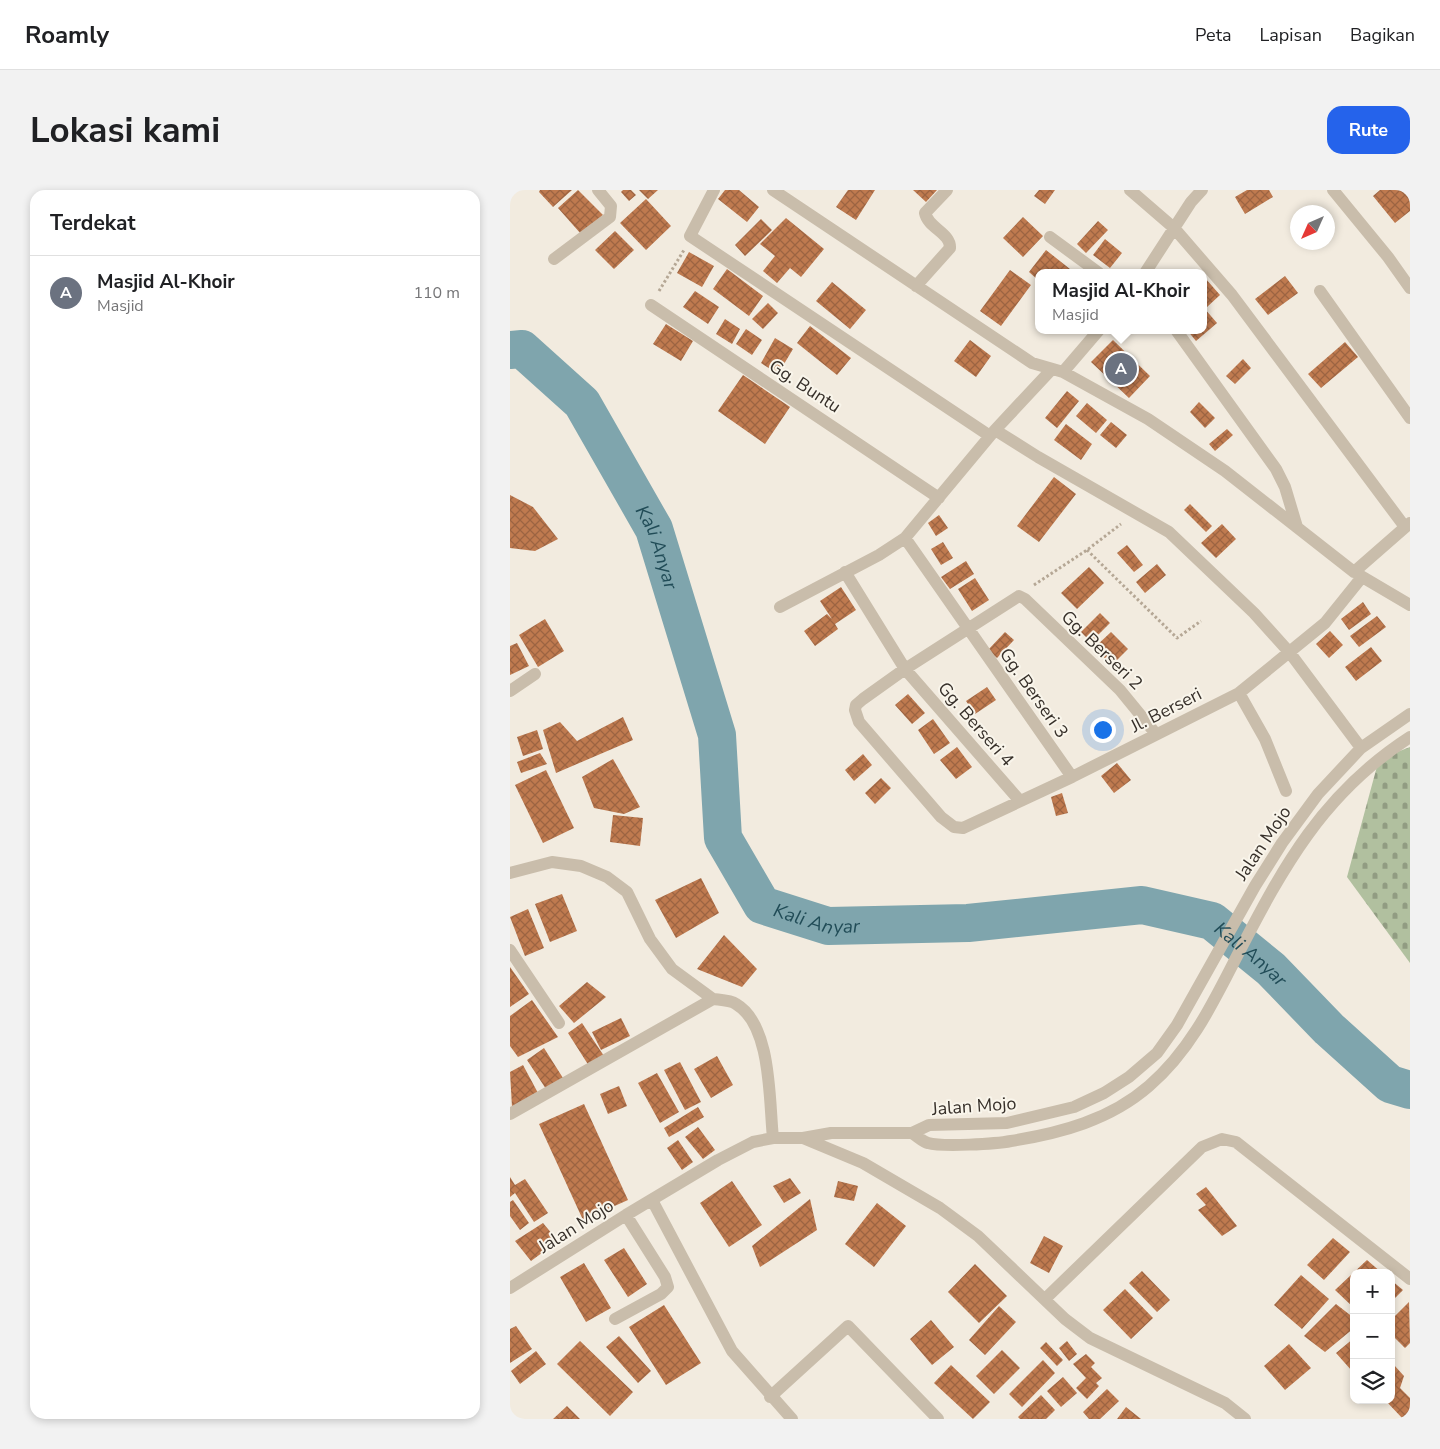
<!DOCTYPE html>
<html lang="id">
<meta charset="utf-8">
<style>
body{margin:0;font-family:"Nunito Sans",sans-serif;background:#f2f2f2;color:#202124}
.controls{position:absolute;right:15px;bottom:15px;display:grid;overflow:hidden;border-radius:10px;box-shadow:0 2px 8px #0003}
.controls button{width:45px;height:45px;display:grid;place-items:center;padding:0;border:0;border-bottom:1px solid #e0e0e0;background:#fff;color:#202124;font:25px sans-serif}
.compass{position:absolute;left:780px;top:15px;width:45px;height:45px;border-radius:50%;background:#fff;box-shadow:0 2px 8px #0003;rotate:225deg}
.you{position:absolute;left:592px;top:539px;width:18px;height:18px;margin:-12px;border:4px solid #fff;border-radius:50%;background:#1a73e8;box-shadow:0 0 0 8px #1a73e833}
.badge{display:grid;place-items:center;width:32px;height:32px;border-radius:50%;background:#2563eb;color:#fff;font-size:16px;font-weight:700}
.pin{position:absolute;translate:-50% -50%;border:2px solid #fff;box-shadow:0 1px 5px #0006}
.popup{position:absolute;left:525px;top:79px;width:172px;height:65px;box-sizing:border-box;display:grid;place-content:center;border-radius:10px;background:#fff;filter:drop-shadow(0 1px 4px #0005);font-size:16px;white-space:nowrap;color:#757577}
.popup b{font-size:19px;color:#202124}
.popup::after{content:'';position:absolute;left:50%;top:100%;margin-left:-10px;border:10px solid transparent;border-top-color:#fff}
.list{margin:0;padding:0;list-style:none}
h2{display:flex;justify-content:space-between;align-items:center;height:65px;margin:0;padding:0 20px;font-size:21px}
h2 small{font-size:16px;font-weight:400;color:#757577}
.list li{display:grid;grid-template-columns:32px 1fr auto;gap:15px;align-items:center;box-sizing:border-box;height:75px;padding:0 20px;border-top:1px solid #e0e0e0}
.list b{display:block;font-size:19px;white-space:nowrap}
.list p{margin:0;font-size:16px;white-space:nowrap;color:#757577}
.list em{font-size:16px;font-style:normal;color:#757577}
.icon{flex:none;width:28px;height:28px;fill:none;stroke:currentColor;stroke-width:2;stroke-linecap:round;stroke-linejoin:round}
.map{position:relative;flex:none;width:900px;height:1229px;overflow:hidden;border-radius:15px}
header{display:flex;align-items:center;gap:30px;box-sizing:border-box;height:70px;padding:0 25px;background:#fff;border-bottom:1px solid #e0e0e0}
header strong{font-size:24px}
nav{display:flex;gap:28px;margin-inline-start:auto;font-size:18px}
.intro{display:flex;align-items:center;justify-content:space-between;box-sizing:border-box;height:120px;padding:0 30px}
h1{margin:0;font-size:35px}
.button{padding:12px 22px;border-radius:15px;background:#2563eb;color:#fff;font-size:18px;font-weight:700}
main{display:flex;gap:30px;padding:0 30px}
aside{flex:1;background:#fff;border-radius:15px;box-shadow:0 2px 8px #0003}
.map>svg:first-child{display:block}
</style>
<header>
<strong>Roamly</strong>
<nav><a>Peta</a><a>Lapisan</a><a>Bagikan</a></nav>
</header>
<div class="intro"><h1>Lokasi kami</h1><a class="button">Rute</a></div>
<main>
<aside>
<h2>Terdekat<small></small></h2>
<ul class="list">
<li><span class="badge" style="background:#6b7280">A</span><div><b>Masjid Al-Khoir</b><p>Masjid</p></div><em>110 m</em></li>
</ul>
</aside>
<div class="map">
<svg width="900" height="1229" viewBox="0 0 900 1229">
<defs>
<pattern id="cemetery-stones" width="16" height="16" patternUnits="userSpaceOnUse" patternTransform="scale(1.25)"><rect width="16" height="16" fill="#b1c09f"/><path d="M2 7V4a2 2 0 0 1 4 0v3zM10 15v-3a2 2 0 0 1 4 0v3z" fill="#919c82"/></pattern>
<pattern id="building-cross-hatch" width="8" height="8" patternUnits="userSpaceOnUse" patternTransform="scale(1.25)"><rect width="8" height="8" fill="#bf7a4f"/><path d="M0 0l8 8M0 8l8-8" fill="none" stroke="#9c6442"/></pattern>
</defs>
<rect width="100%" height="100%" fill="#f2ebdf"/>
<!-- cemetery -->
<path fill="url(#cemetery-stones)" d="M900,557V773L837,687L869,569Z"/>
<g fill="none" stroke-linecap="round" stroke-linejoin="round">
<!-- river -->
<path stroke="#7fa5ad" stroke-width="38" id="s1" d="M0,160L12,159L72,213L144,339L207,545L213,648L252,715L318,736L458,733L632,715L702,731L761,779L819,839L880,894L900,900"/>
</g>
<!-- building -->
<path fill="url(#building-cross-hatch)" d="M30,0H62L43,17L29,2Z
M68,0L93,25L71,44L48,18Z
M113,0H121L126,5L119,11L111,2Z
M129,0H148L138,9Z
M215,0H229L249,17L237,32L208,9Z
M338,0H365L346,30L326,17Z
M403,0H427L416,12Z
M529,0H545L535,14L524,6Z
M737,0H759L763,7L735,24L725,7Z
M870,0H900V21L885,33L863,6Z
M136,9L161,36L136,60L110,33Z
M513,27L533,46L513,67L493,48Z
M276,28L314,59L291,87L280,78L267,93L253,81L265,66L250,54Z
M251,29L262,40L235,66L225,55Z
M588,31L598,40L576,63L567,54Z
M105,41L124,60L104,79L85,60Z
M595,49L612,63L600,78L583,65Z
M536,60L565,83H528V90L519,82Z
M179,62L204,76L192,97L167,83Z
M217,79L253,106L239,126L203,99Z
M500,80L521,95L491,136L470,121Z
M775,86L788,103L758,125L745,109Z
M695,88L710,105L697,117L694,112Z
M322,92L356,120L340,139L306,111Z
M185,101L209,117L198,134L173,117Z
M258,113L268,123L253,139L242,129Z
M694,118L707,133L686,151L677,140H694Z
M215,129L230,139L222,154L206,144Z
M156,134L183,151L171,171L143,154Z
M300,136L341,168L327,185L287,153Z
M236,139L252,150L242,165L226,154Z
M265,148L283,159L268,184L251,173Z
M460,150L481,166L466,187L444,171Z
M603,150L640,186L619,208L581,172Z
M835,152L848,167L811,198L798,184Z
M733,169L741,178L725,194L716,186Z
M233,185L280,217L255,254L208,221Z
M557,201L569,211L547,238L535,228Z
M689,212L705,228L695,238L680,222Z
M577,213L597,230L586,243L566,226Z
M601,232L617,245L606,258L590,245Z
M556,234L582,254L571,270L544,250Z
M717,239L723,245L705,261L699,254Z
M544,287L566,304L529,352L507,336Z
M0,305L23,317L48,349L25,361L0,358Z
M680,314L702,336L696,342L674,320Z
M429,325L438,338L426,346L418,333Z
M712,334L726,349L706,368L691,353Z
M433,352L443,368L431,375L421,359Z
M617,355L633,375L624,382L607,363Z
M456,371L464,384L440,399L431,387Z
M647,374L656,385L635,403L626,392Z
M579,377L594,393L567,419L551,403Z
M465,388L479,410L462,421L448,399Z
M331,397L346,420L325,434L328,439L305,456L294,441L317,424L322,429L310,411Z
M853,412L861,424L839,440L831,429Z
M590,423L600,433L581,452L571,442Z
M867,426L876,437L849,457L840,446Z
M35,429L54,461L28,477L9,445Z
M820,441L833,455L819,468L806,454Z
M495,442L504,450L487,468L478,460Z
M601,442L618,459L602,475L584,458Z
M7,453L19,476L0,485V456Z
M861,457L872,471L846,491L835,477Z
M477,497L486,510L465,524L456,511Z
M398,504L415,523L402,534L385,515Z
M113,527L123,550L46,583L33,540L50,532L67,551Z
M423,529L440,553L424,564L408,540Z
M27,540L33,559L13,566L7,547Z
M447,557L462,577L446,589L430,570Z
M30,563L37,574L11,583L7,572Z
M353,564L362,575L344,591L335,580Z
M103,569L130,617L114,624L84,618L72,587Z
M607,573L621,590L604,603L591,586Z
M36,580L64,638L33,653L5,595Z
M371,588L381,598L365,614L355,603Z
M552,603L558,623L546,626L541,607Z
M103,625L133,628L130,656L100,652Z
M191,688L209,723L166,748L145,710Z
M52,704L67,741L40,752L25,714Z
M18,719L34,758L15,766L0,727Z
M214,745L247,779L232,797L187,779Z
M0,777L19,804L0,817Z
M77,792L96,807L64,833L49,816Z
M22,810L48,847L8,867L0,856V826Z
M111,828L120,846L91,860L82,842Z
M72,833L94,866L79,876L58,843Z
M34,858L53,888L36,899L17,870Z
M207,866L223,895L201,908L184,879Z
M170,872L191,912L175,920L154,880Z
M13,875L28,903L2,917L0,882Z
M147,883L169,922L150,933L128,893Z
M109,896L117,916L98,924L90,904Z
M74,914L118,1010L73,1030L29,934Z
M188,917L194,927L159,947L154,938Z
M188,937L205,960L193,969L175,947Z
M168,950L183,972L172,980L157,958Z
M0,987L5,995L15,989L38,1023L24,1032L5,1003L0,1007Z
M280,988L291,1003L274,1013L263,996Z
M222,991L252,1035L219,1057L190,1013Z
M328,991L348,996L344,1011L324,1007Z
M696,997L727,1036L712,1046L688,1020L696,1015L686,1004Z
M300,1009L307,1040L250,1077L242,1056Z
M3,1010L19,1033L10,1040L0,1026V1012Z
M367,1013L396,1036L364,1077L335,1054Z
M33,1033L48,1051L21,1071L5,1051Z
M534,1046L553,1056L539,1083L520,1073Z
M823,1048L840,1062L814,1090L797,1075Z
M114,1058L137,1094L118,1107L94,1070Z
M857,1070L872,1083H844V1118L825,1100Z
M74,1073L101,1118L76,1132L50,1087Z
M465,1074L497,1106L469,1133L438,1102Z
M632,1081L660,1110L647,1122L619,1093Z
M791,1085L819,1109L792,1139L764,1115Z
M881,1090L893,1100L881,1112Z
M615,1099L643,1128L621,1149L593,1120Z
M899,1112L900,1153L895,1158L881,1144V1130Z
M826,1114L844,1128V1138L815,1162L794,1146Z
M154,1115L191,1173L156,1195L119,1137Z
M489,1116L506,1132L475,1165L459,1150Z
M421,1130L444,1157L422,1175L400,1149Z
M6,1136L22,1159L0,1173V1139Z
M109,1146L141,1181L128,1193L96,1157Z
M844,1148V1180L842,1181L826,1163Z
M70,1151L123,1202L100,1226L47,1174Z
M557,1151L567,1164L559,1171L549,1158Z
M536,1152L553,1170L547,1176L530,1158Z
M779,1154L801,1178L775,1200L754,1176Z
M492,1160L510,1178L484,1204L466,1186Z
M26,1161L36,1174L10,1194L1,1181Z
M576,1164L585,1173L581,1177L592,1188L586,1193L589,1196L577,1209L566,1198L576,1188L563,1174Z
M533,1170L545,1183L512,1217L499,1204Z
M441,1175L480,1212L463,1229L424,1193Z
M884,1175L894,1186L890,1198L900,1208V1225L896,1229H893L875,1210H881V1177Z
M553,1187L567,1203L551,1217L537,1201Z
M597,1199L609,1211L590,1229H579L573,1222Z
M531,1205L545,1220L536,1229H510L508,1227Z
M57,1216L70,1229H43Z
M616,1217L631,1229H607Z"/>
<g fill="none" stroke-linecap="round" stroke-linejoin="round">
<!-- path -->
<path stroke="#b5a795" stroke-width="3" stroke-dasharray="2.5 2.5" stroke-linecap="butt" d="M149,101L174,60
M577,360L667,448L691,431
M524,395L577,360L611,334"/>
<!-- minor -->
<path stroke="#c9bdab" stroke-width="12" d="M204,0L180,46L480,246
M263,0L522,173L553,182L638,229L715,281L844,382L900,415
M620,0L664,38L722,105L895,337
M823,0L878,67L900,98
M540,47L589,83
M44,69L100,27L101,16L88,0
M635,83L681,12L692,0
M406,96L440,58C441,43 418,38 415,23L437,0
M810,101L900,228
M141,115L429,308
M666,140L766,279L775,297L787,337
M553,182L589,140
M485,240L528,267L659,342L744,423L780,463L851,558
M395,348L562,587
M335,382L395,479L510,611
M844,382L900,333
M270,417L369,365L395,348L485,240L542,179
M0,501L25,484
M729,503L755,549L776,601
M646,544L610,500L515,409L509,406L395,479L353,509L346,515L345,520L349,532L431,627L444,637L453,638L562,587L729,503L815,433L852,387
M0,683L42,672L71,676L97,687L117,702L140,749L162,779L203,809
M0,760L49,833
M0,924L203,809C210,810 220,810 226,814C262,835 259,911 263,948
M402,943C407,946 413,952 418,953C432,957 486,954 501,951C551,943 600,930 639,896C680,861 703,813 727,766C773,677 813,603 900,547
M293,948L353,973L430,1018L468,1046L555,1129L580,1148L715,1213L735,1229
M142,1010L222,1161L282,1229
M0,1098L116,1025L208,970L243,952L263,948H293L321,943H402L419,935L497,933L564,917L594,903L619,887L647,863L667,835L745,696L772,653L808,604L851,558L900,524
M535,1109L692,957L712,949L726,952L900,1089
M105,1129L151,1104L158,1097L155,1087L116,1025
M260,1207L338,1136L428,1229"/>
</g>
<g text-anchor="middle" stroke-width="4" stroke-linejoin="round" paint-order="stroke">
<!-- street labels -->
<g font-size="18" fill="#37302a" stroke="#f9f5eb">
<text transform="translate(295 196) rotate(33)" y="6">Gg. Buntu</text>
<text transform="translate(592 460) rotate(44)" y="6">Gg. Berseri 2</text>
<text transform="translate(524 503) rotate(55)" y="6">Gg. Berseri 3</text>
<text transform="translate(656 520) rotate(-27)" y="6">Jl. Berseri</text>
<text transform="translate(466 534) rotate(49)" y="6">Gg. Berseri 4</text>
<text transform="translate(753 653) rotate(-56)" y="6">Jalan Mojo</text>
<text transform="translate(464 916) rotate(-4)" y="6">Jalan Mojo</text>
<text transform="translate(66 1036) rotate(-32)" y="6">Jalan Mojo</text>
</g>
<!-- water labels -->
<g font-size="19" font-style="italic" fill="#214c57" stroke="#f9f5eb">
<text dy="7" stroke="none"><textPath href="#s1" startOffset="256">Kali Anyar</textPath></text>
<text dy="7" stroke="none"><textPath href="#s1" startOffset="691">Kali Anyar</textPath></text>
<text dy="7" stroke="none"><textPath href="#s1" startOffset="1141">Kali Anyar</textPath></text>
</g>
</g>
</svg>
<div class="controls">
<button>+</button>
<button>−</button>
<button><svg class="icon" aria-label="layers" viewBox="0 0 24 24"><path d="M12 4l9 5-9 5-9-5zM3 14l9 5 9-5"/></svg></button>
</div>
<svg class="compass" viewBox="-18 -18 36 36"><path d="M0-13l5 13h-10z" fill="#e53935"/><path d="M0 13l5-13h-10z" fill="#757577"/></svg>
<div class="you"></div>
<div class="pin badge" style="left:611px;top:179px;background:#6b7280">A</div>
<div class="popup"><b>Masjid Al-Khoir</b>Masjid</div>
</div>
</main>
